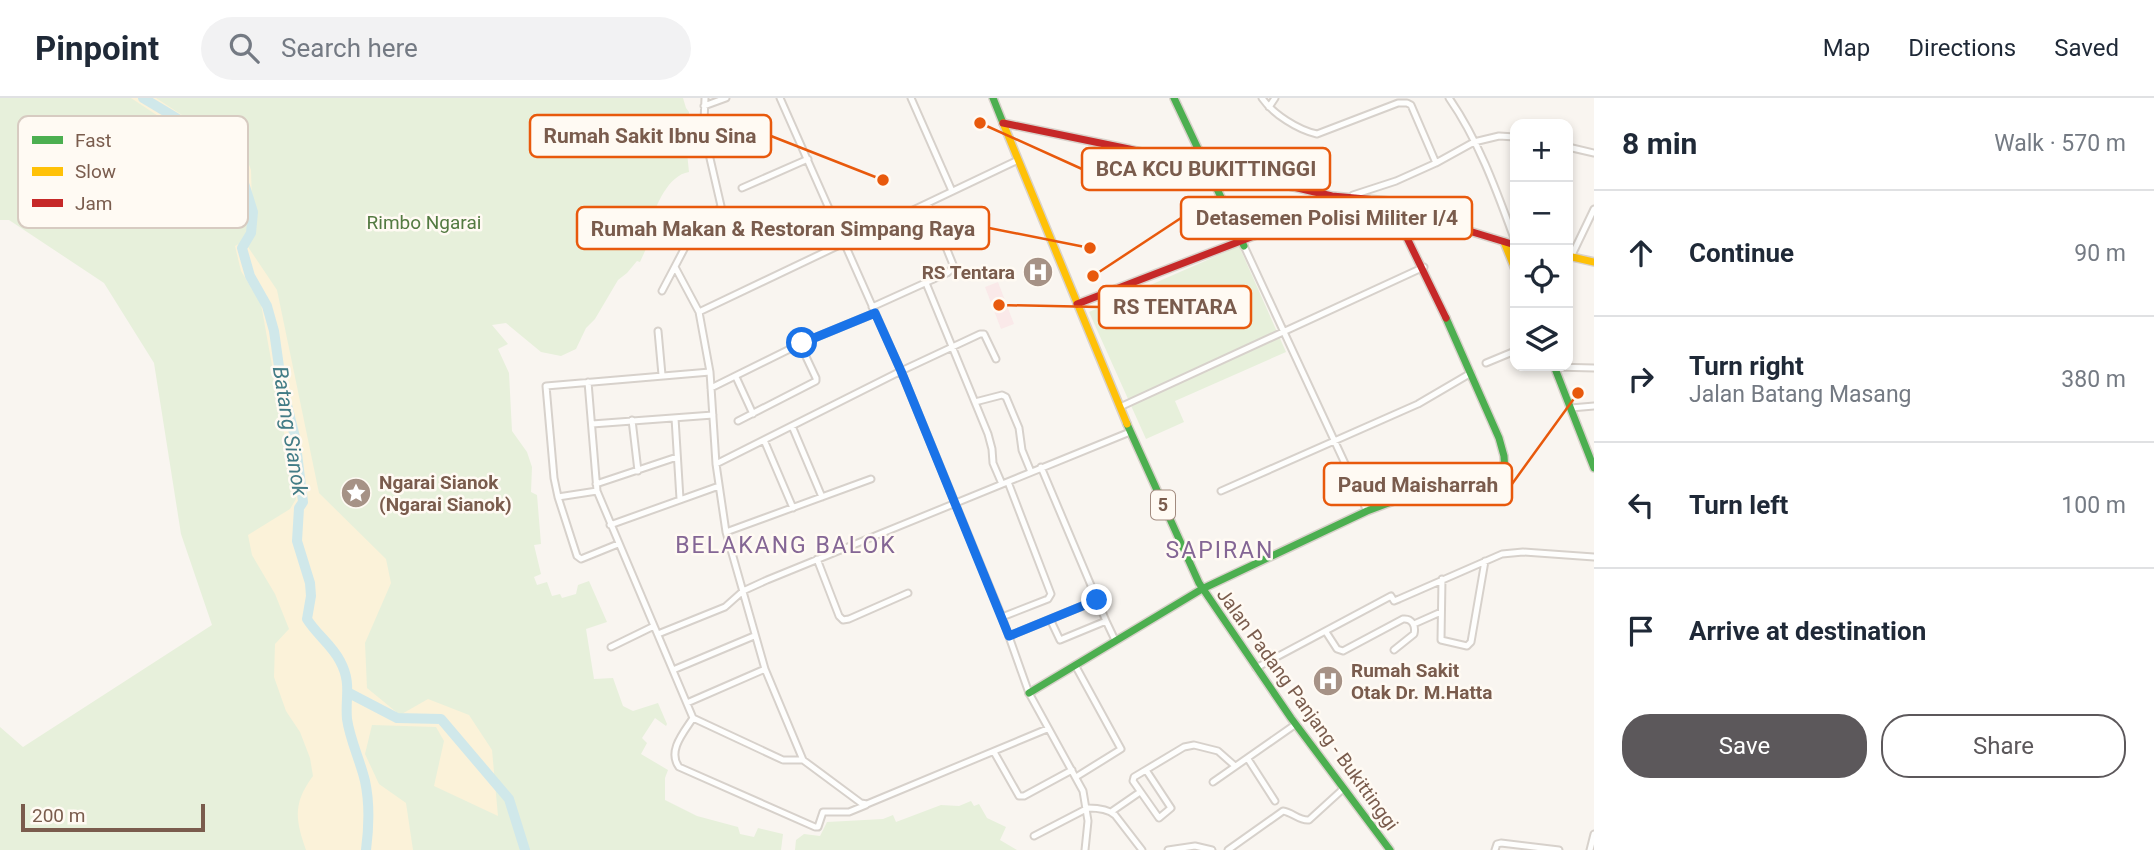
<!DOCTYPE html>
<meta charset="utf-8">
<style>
body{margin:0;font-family:Roboto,sans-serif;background:#f2f2f3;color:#1f2937}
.controls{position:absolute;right:21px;top:21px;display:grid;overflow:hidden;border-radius:14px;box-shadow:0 4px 10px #0003}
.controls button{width:63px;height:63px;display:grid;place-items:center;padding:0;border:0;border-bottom:2px solid #e0e1e3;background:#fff;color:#1f2937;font:35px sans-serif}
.scale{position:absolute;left:21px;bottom:18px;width:184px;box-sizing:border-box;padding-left:7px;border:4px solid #7a5c4d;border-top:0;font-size:19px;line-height:24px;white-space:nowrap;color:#7a5c4d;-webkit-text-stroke:5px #fffaf3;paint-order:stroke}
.stop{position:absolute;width:21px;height:21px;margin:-16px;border:5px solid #1a73e8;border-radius:50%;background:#fff}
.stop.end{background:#1a73e8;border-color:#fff;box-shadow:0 2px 7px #0008}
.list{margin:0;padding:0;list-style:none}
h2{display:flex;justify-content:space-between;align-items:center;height:91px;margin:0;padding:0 28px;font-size:30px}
h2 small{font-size:23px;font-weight:400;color:#747a83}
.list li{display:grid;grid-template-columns:46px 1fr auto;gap:21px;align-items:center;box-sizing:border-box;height:126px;padding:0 28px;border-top:2px solid #e0e1e3}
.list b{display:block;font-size:26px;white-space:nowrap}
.list p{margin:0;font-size:23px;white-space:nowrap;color:#747a83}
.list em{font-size:23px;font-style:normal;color:#747a83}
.actions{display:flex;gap:14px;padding:21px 28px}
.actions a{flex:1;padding:16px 0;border:2px solid #5c585b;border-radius:28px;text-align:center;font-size:24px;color:#5c585b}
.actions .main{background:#5c585b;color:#fff}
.icon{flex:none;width:38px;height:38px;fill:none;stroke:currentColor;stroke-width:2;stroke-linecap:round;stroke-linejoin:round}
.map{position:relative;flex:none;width:1594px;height:752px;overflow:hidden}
header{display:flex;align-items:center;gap:42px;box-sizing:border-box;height:98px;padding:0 35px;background:#fff;border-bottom:2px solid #e0e1e3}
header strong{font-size:33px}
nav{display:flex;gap:38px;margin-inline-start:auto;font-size:24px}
.search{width:490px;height:63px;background:#f2f2f3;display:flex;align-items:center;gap:18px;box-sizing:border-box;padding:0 24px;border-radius:38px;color:#747a83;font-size:26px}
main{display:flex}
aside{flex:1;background:#fff}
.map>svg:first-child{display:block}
</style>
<header>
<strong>Pinpoint</strong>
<div class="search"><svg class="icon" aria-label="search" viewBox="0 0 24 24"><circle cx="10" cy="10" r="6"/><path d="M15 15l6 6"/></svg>Search here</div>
<nav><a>Map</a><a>Directions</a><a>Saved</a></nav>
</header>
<main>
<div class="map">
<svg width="1594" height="752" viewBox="0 0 1594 752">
<rect width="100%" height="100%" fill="#f9f5f0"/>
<!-- medical -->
<path fill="#fae9e9" d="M998,184L1014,226L1001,231L985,189Z"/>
<!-- green -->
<path fill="#e7f0db" d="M0,0H683L686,10L689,14V34L685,35L689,74C668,77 656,108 649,127L655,131L640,164L637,163L627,175L618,182L595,221L586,230L576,251L561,258L541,254L506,225L492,227L508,246L498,251L509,275L512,333L527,354L532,369L531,394L537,397L541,446L534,447L541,476L534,479L537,487L547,484L552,498L560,496L562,500L576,496L578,487L589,483L607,524L586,531L594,581L613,580L623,608L633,613L658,605L667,626L666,628L655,620L642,640L647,645L641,656L668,672L665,680V702L697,718L738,729L740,736L754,739L758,730L783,736L781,752H0V629L23,649L212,527L181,436L154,265L104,185L9,122H0Z
M1239,148L1286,254L1175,303L1184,324L1146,341L1089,214Z
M971,703L974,708L979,706L987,720L1006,729L1000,742L1017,752H795L796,742L804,736L820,738L827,724L883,721L893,717L896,724L941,707L959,708Z"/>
<!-- sand -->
<path fill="#fbf2d9" d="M131,0H156L234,51L248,64L251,72L252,106L243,111L235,108L237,80L226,63Z
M244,143L277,192L319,395L386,461L391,485L365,545L367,590L400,617L428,601L469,617L492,652L498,718L434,688L444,643L436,629L372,627L365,656L379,686L406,705L413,752H306C295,721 293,705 313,678L310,660L300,634L286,613L274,579L275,546L289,531L275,496L252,457L248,437L290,411L296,401L261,206L241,173L235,148Z"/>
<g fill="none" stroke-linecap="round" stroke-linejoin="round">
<!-- river -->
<path stroke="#d0e8ea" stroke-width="10" d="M143,0L223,48L237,63L253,114L251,135L242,150L250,178L267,208L274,233L281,283L295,339L303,404L299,410L297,443L310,485L311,498L307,521C316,536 332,547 340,563C352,585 345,599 347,621C350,642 360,662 365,683C370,706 369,729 366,752
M349,595L397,620L441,621L509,701L525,752"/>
<!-- street casing -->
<g stroke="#d7d1cb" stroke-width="9">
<path id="street" d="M780,0L901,273L1002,519L1029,595L1083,693L1088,723L1085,752
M911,0L952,93
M1262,0C1273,16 1298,32 1317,36L1398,5H1407L1411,7L1436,65
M1449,0C1479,43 1497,94 1515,143
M704,8L726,0
M1269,9L1275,0
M1568,49L1594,55
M742,90L808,61
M1353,97L1396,83L1436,65L1474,44L1499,38L1515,39
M1244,148L1367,413
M1571,159L1594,111
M675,169L699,214L710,274L716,366L726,434L765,571L803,662L861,705L867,706L1047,631
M926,185L988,336L992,351L993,365L1002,386
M662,193L702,117L718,112L721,108L706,43L704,24L705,0
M872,209L947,175L954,169L928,105
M699,214L1018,62
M658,233L662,277
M1486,265L1515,253
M1554,269L1594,270
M736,279L753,316
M588,284L597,393L693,620L783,662H803
M711,290L802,245L875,215
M975,304L1002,297L1006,299L1019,330L1022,352L1031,374
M1120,309L1424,169
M1571,310L1594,308
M675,320L680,401
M632,322L638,373
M738,323L816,283V280L800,246
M592,326L713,317
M792,328L822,399
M764,342L793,410
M716,366L901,273L980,236H984L996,261
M1041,369L1106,523L1060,542L1050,521
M596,386L677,359
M1221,393L1418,306L1471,275
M558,399L597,393
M610,427L719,388
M726,434L871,381
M618,446L581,461L577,458L558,399L554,380L546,288L710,274
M817,461L839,518L843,522L849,521L908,495
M1442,481L1441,542L1467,548L1471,544L1485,463
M1002,519L1048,501L1051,496L1008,384
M1106,523L1115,542
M1414,526L1441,514
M1326,534L1337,551L1343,553L1403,521C1412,520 1416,528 1414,536L1394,552
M658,536L725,509L743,493L767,482L1130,334
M1009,538L1097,502
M611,549L654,528
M1075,567L1121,651L1076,679
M1256,570L1391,498L1394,503L1399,501L1502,456L1523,454L1594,459
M673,572L754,538
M687,605L765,571
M693,620C684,634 667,653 679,669L815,729H818L823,714H849L866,707
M994,654L1019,698H1024L1072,672
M1248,661L1275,703
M1146,672L1171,710L1159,720L1133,683L1134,679L1184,649L1194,647L1218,653L1235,668
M1213,684L1296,626
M1111,714L1140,694
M1034,738L1088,710C1097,710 1108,711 1115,717L1142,752
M1168,752L1195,748L1212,752
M1228,752L1283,713C1292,714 1299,723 1309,722L1343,691
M1495,752L1497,746L1501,745L1559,752
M1590,752L1594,736"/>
</g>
<!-- fast casing -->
<g stroke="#d9d2cb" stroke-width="10">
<path id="fast" d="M993,0L1003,25
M1174,0L1244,148
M1554,268L1594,370
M1127,326L1199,485L1291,620L1390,752
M1029,595L1202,491L1367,413L1474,373L1499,377L1505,374L1504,358L1499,340L1446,220"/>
</g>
<!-- slow casing -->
<g stroke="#d9d2cb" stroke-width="10">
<path id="slow" d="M1003,25L1127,326
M1504,144L1515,171
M1568,158L1594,164"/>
</g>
<!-- jam casing -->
<g stroke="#d9d2cb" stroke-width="10">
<path id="jam" d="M1003,25L1129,51L1332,98L1400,104L1456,129L1515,147
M1389,103L1446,220
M1077,206L1321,112L1344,100"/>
</g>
<!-- street -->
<use href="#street" stroke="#fefefd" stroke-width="5"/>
<!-- fast -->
<use href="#fast" stroke="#4caf50" stroke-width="7"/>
<!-- slow -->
<use href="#slow" stroke="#ffc107" stroke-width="7"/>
<!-- jam -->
<use href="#jam" stroke="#c62828" stroke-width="7"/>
</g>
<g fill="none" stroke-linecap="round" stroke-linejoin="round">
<!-- route -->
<path stroke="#1a73e8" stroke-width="9" d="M802,245L875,215L901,273L1009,538L1097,502"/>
</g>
<!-- icons -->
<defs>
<g id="hospital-disc" transform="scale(1.575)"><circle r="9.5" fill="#a69286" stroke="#fffaf3"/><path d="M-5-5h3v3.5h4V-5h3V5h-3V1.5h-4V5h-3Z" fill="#fff"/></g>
<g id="sight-disc" transform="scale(1.575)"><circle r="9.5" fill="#a69286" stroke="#fffaf3"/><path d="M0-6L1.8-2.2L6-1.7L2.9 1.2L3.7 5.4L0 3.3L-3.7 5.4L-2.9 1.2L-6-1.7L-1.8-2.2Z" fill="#fff"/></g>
</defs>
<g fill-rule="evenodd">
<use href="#hospital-disc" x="1038" y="174"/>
<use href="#sight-disc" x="356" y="395"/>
<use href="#hospital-disc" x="1328" y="583"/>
</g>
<g text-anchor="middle" stroke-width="5" stroke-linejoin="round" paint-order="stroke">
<!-- shield labels -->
<rect fill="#fffaf3" stroke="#a28b7f" stroke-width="2" x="1151" y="392.5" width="24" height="29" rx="5"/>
<g font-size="18" font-weight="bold" fill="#7a5c4d">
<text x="1163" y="413">5</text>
</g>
<!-- park labels -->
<g font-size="19" fill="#537a41" stroke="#fffaf3">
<text x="424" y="131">Rimbo Ngarai</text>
</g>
<!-- poi labels -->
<g font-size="19" font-weight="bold" fill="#7a5c4d" stroke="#fffaf3" text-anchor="start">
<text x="1015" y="181" text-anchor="end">RS Tentara</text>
<text x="379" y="391">Ngarai Sianok<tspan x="379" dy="22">(Ngarai Sianok)</tspan></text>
<text x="1351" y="579">Rumah Sakit<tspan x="1351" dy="22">Otak Dr. M.Hatta</tspan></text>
</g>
<!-- street labels -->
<g font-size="19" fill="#7a5c4d" stroke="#fffaf3">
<text transform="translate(1308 611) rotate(54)" y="7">Jalan Padang Panjang - Bukittinggi</text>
</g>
<!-- water labels -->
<g font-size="21" font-style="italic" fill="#437c86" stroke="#fffaf3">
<text transform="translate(290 333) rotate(81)" y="7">Batang Sianok</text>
</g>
<!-- quarter labels -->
<g font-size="23" letter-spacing="2" fill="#846695" stroke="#fffaf3">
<text x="786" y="455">BELAKANG BALOK</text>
<text x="1220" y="460">SAPIRAN</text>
</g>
</g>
<!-- legend -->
<rect x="18" y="18" width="230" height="112" rx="10" fill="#fffaf3" stroke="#d7cbc1" stroke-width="2"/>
<rect x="32" y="38" width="31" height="8" fill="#4caf50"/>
<rect x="32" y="69" width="31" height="9" fill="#ffc107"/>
<rect x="32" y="101" width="31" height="8" fill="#c62828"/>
<g font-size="19" fill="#7a5c4d">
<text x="75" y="49">Fast</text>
<text x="75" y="80">Slow</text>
<text x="75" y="112">Jam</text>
</g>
<!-- callouts -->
<path fill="none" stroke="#e8590c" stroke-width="2.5" d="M883 82L771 38M980 25L1082 71M1093 178L1181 120M1090 150L989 130M999 207L1099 209M1578 295L1512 386"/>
<g fill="#e8590c" stroke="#fffaf3" stroke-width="2.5">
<circle cx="883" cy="82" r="7"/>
<circle cx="980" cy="25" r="7"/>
<circle cx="1093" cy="178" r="7"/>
<circle cx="1090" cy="150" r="7"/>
<circle cx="999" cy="207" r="7"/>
<circle cx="1578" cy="295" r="7"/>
</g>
<g fill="#fffaf3" stroke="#e8590c" stroke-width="2.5">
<rect x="530" y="17" width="241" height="42" rx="7"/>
<rect x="1082" y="50" width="248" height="42" rx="7"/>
<rect x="1181" y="99" width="291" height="42" rx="7"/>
<rect x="577" y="109" width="412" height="42" rx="7"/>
<rect x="1099" y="188" width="152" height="42" rx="7"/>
<rect x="1324" y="365" width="188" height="42" rx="7"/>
</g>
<g font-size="21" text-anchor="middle" font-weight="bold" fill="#7a5c4d">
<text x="650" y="45">Rumah Sakit Ibnu Sina</text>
<text x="1206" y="78">BCA KCU BUKITTINGGI</text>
<text x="1327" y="127">Detasemen Polisi Militer I/4</text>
<text x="783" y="138">Rumah Makan &amp; Restoran Simpang Raya</text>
<text x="1175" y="216">RS TENTARA</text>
<text x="1418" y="394">Paud Maisharrah</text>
</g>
</svg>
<div class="controls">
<button>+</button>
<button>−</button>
<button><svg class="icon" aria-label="locate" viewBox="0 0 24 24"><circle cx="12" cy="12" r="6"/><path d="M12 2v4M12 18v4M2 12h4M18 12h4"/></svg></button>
<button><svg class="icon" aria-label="layers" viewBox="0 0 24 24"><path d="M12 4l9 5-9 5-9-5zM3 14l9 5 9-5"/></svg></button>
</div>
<div class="scale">200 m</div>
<div class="stop" style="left:802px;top:245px"></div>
<div class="stop end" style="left:1097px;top:502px"></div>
</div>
<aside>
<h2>8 min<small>Walk · 570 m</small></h2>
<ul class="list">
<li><svg class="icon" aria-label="ahead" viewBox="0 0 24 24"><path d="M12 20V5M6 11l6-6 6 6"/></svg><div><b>Continue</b></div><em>90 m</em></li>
<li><svg class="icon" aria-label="right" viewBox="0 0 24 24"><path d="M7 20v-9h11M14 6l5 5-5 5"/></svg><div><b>Turn right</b><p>Jalan Batang Masang</p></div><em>380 m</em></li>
<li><svg class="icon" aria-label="left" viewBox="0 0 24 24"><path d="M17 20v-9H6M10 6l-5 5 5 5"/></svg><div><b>Turn left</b></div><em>100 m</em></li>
<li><svg class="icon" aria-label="arrive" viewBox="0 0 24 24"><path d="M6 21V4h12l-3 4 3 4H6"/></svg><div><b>Arrive at destination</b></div></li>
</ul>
<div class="actions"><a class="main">Save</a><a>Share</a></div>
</aside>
</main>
